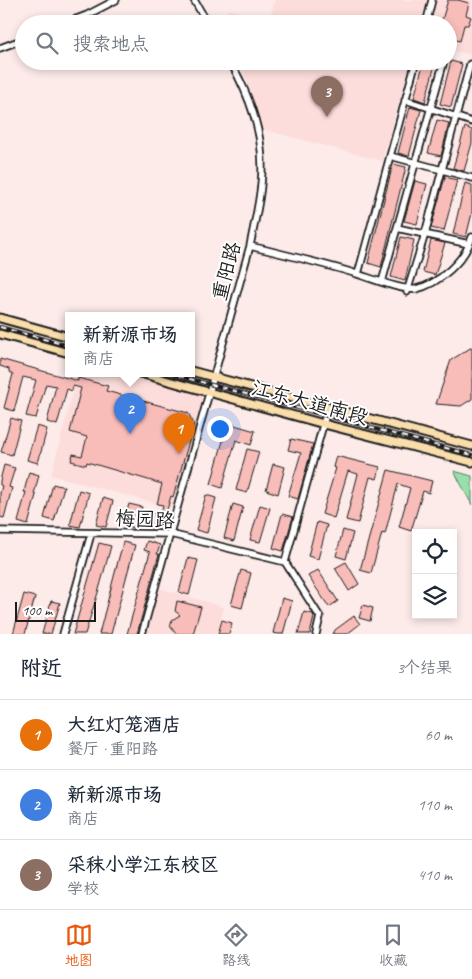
<!DOCTYPE html>
<html lang="zh">
<meta charset="utf-8">
<style>
body{margin:0;font-family:Caveat,"LXGW WenKai TC",sans-serif;background:#f2f2f3;color:#1f2937}
.controls{position:absolute;right:15px;bottom:15px;display:grid;overflow:hidden;border-radius:0px;box-shadow:0 2px 8px #0003}
.controls button{width:45px;height:45px;display:grid;place-items:center;padding:0;border:0;border-bottom:1px solid #e0e1e3;background:#fff;color:#1f2937;font:25px sans-serif}
.scale{position:absolute;left:15px;bottom:12px;width:81px;box-sizing:border-box;padding-left:5px;border:2px solid #1c1c1c;border-top:0;font-size:14px;line-height:18px;white-space:nowrap;color:#1c1c1c;-webkit-text-stroke:4px #fff;paint-order:stroke}
.you{position:absolute;left:219px;top:428px;width:18px;height:18px;margin:-12px;border:4px solid #fff;border-radius:50%;background:#1a73e8;box-shadow:0 0 0 8px #1a73e833}
.badge{display:grid;place-items:center;width:32px;height:32px;border-radius:50%;background:#ea580c;color:#fff;font-size:16px;font-weight:700}
.pin{position:absolute;translate:-50% -41px;filter:drop-shadow(0 1px 2px #0008)}
.pin::after{content:'';position:absolute;top:26px;width:18px;height:15px;background:inherit;clip-path:polygon(0 0,100% 0,50% 100%)}
.popup{position:absolute;left:65px;top:312px;width:130px;height:65px;box-sizing:border-box;display:grid;place-content:center;border-radius:0px;background:#fff;filter:drop-shadow(0 1px 4px #0005);font-size:16px;white-space:nowrap;color:#747a83}
.popup b{font-size:19px;color:#1f2937}
.popup::after{content:'';position:absolute;left:50%;top:100%;margin-left:-10px;border:10px solid transparent;border-top-color:#fff}
.list{margin:0;padding:0;list-style:none}
h2{display:flex;justify-content:space-between;align-items:center;height:65px;margin:0;padding:0 20px;font-size:21px}
h2 small{font-size:16px;font-weight:400;color:#747a83}
.list li{display:grid;grid-template-columns:32px 1fr auto;gap:15px;align-items:center;box-sizing:border-box;height:70px;padding:0 20px;border-top:1px solid #e0e1e3}
.list b{display:block;font-size:19px;white-space:nowrap}
.list p{margin:0;font-size:16px;white-space:nowrap;color:#747a83}
.list em{font-size:16px;font-style:normal;color:#747a83}
.icon{flex:none;width:28px;height:28px;fill:none;stroke:currentColor;stroke-width:2;stroke-linecap:round;stroke-linejoin:round}
.map{position:relative;flex:none;width:472px;height:634px;overflow:hidden}
.search{position:absolute;background:#fff;box-shadow:0 2px 8px #0003;left:15px;right:15px;top:15px;height:55px;display:flex;align-items:center;gap:12px;box-sizing:border-box;padding:0 18px;border-radius:28px;color:#747a83;font-size:19px}
.sheet{height:275px;background:#fff}
nav{display:flex;justify-content:space-around;align-items:center;box-sizing:border-box;height:70px;border-top:1px solid #e0e1e3;background:#fff;font-size:14px;color:#747a83}
nav a{display:grid;justify-items:center;gap:2px}
nav .on{color:#ea580c}
.map>svg:first-child{display:block}
</style>
<div class="map">
<svg width="472" height="634" viewBox="0 0 472 634">
<rect width="100%" height="100%" fill="#fdebea"/>
<filter id="ink" filterUnits="userSpaceOnUse"><feTurbulence type="fractalNoise" baseFrequency=".02" numOctaves="2"/><feDisplacementMap in="SourceGraphic" scale="10" xChannelSelector="R" yChannelSelector="G"/><feConvolveMatrix kernelMatrix="1 2 1 2 8 2 1 2 1" color-interpolation-filters="sRGB"/></filter>
<g filter="url(#ink)">
<!-- built -->
<path fill="#fcdddb" d="M275,0H428L421,24H224L228,9L269,20Z
M433,0H472V55L448,49V24H427Z
M238,61H411L382,161L261,129L247,80Z
M78,373H140L209,392L176,509L51,475Z
M156,587L224,607L217,634H142Z"/>
<!-- green -->
<path fill="#99dfac" stroke="#5a7e64" d="M454,471L472,476V505Z"/>
<!-- building -->
<path fill="#f9bdb9" stroke="#1c1c1c" d="M448,0H458L469,3L466,15L471,17L468,25H464L460,41L448,38V24H437L439,19L442,20Z
M424,61H436L425,102L414,98Z
M451,61L462,64L451,107L440,104Z
M410,107L421,110L409,156L398,153Z
M437,120L449,123L441,156L428,153Z
M465,127L472,130V143L464,171L453,168Z
M393,164L406,167L381,267L368,263Z
M445,177L457,180L444,231L431,228Z
M415,181L427,184L417,224L404,221Z
M465,183L472,185V213L466,237L453,234Z
M401,237L414,240L405,281L391,277Z
M431,240L445,243L435,275L423,272Z
M472,347V399L461,406L436,404L451,360Z
M0,359L78,381V378L108,386L106,391L188,413L194,424L173,497L171,496L166,513L171,514L166,525L159,523L157,529L147,527L151,513L157,514L158,512L161,513L163,505L157,504L162,484L87,462L86,465L71,461L73,454L82,456L87,437L70,432L81,388L73,386L72,391L67,389L57,425L47,422L56,386L46,384L36,418L26,416L36,380L23,377L14,411L4,408L13,374L9,372V369L0,366Z
M11,418L21,421L12,455L1,452Z
M224,422L255,431L251,445L236,440L222,488L211,484L224,437L220,436Z
M37,426L47,429L38,463L27,460Z
M291,439L313,444L298,499L288,496L301,453L288,450Z
M247,449L259,452L247,493L236,490Z
M336,456L380,467L377,479L370,477L358,523L346,520L358,474L348,471L334,518L322,514L336,468L333,467Z
M273,464L285,467L278,494L266,490Z
M4,465L15,468L9,487L12,488L4,518L0,517V493L2,486L0,485V481Z
M388,470L432,481L429,493L423,491L411,531L399,527L410,488L398,484L385,534L382,533L371,573L360,570Z
M29,472L39,475L34,494L36,495L28,525L18,522L26,492H24Z
M53,484L64,487L54,521L44,518Z
M79,490L89,493L80,527L70,525Z
M206,495L216,498L207,533L196,530Z
M103,498L113,501L106,527L96,525Z
M129,504L142,507L136,529L123,525Z
M233,504L243,507L234,541L224,538Z
M260,505L270,508L260,542L250,540Z
M282,514L293,517L283,551L273,548Z
M317,522L327,525L318,559L308,556Z
M343,530L353,533L346,559L336,556Z
M147,541L160,545L157,554H159L137,634H127L150,552L144,550Z
M123,542L135,545L111,634H99Z
M99,543L111,546L100,586L85,634H73Z
M188,558L198,560L189,595L179,592Z
M346,562L359,584L349,591L335,568Z
M241,570L251,573L242,608L231,605Z
M318,570L338,601L329,607L308,576Z
M24,594L35,597L25,634H13Z
M282,598L292,601L283,634H278L273,633Z
M51,601L60,603L51,634H42Z
M177,601L201,607L193,634H176L170,626L172,620L180,615L175,611Z
M363,605L373,608L370,621L359,618Z
M304,612L313,614L314,617L310,634H298Z
M354,616L360,624L347,634H333L335,630Z
M222,620L232,623L229,634H218Z"/>
<g fill="none" stroke-linecap="round" stroke-linejoin="round">
<!-- minor casing -->
<g stroke="#1c1c1c" stroke-width="9">
<path id="minor" d="M194,0L208,24
M63,24L87,15L116,0
M426,24L432,0
M0,48L24,39
M405,100L472,122
M390,156L416,61
M397,228L444,61
M250,246C286,255 322,263 357,274C370,278 403,291 416,289C439,284 465,260 472,237
M358,274L390,156L472,178
M382,282L397,228L469,244
M407,292L425,234L470,64
M0,531L170,534L285,562
M63,634L91,534
M142,634L250,246C255,220 262,193 262,166C262,129 248,93 230,61
M316,634L320,617L285,562L328,407"/>
</g>
<!-- major casing -->
<g stroke="#1c1c1c" stroke-width="11">
<path id="major" d="M0,318L69,337
M0,334L69,353
M191,371L472,446
M140,373L324,424L472,462"/>
</g>
<!-- minor -->
<use href="#minor" stroke="#fff" stroke-width="5.5"/>
<!-- major -->
<use href="#major" stroke="#f9ddab" stroke-width="7"/>
<!-- rail casing -->
<g stroke="#1c1c1c" stroke-width="4">
<path id="rail" d="M0,327L69,346
M168,373L472,455"/>
</g>
<!-- rail -->
<use href="#rail" stroke="#fff" stroke-width="2" stroke-dasharray="5.5" stroke-linecap="butt"/>
</g>
</g>
<g text-anchor="middle" stroke-width="4" stroke-linejoin="round" paint-order="stroke">
<!-- street labels -->
<g font-size="20" fill="#1c1c1c" stroke="#fff">
<text transform="translate(226 271) rotate(-75)" y="7">重阳路</text>
<text transform="translate(310 402) rotate(15)" y="7">江东大道南段</text>
<text transform="translate(145 519) rotate(3)" y="7">梅园路</text>
</g>
</g>
</svg>
<div class="controls">
<button><svg class="icon" aria-label="locate" viewBox="0 0 24 24"><circle cx="12" cy="12" r="6"/><path d="M12 2v4M12 18v4M2 12h4M18 12h4"/></svg></button>
<button><svg class="icon" aria-label="layers" viewBox="0 0 24 24"><path d="M12 4l9 5-9 5-9-5zM3 14l9 5 9-5"/></svg></button>
</div>
<div class="scale">100 m</div>
<div class="you"></div>
<div class="pin badge" style="left:179px;top:454px;background:#e8710a">1</div>
<div class="pin badge" style="left:130px;top:434px;background:#3f7fe0">2</div>
<div class="popup"><b>新新源市场</b>商店</div>
<div class="pin badge" style="left:327px;top:117px;background:#8d6e63">3</div>
<div class="search"><svg class="icon" aria-label="search" viewBox="0 0 24 24"><circle cx="10" cy="10" r="6"/><path d="M15 15l6 6"/></svg>搜索地点</div>
</div>
<section class="sheet">
<h2>附近<small>3个结果</small></h2>
<ul class="list">
<li><span class="badge" style="background:#e8710a">1</span><div><b>大红灯笼酒店</b><p>餐厅 · 重阳路</p></div><em>60 m</em></li>
<li><span class="badge" style="background:#3f7fe0">2</span><div><b>新新源市场</b><p>商店</p></div><em>110 m</em></li>
<li><span class="badge" style="background:#8d6e63">3</span><div><b>采秣小学江东校区</b><p>学校</p></div><em>410 m</em></li>
</ul>
</section>
<nav>
<a class="on"><svg class="icon" aria-label="map" viewBox="0 0 24 24"><path d="M3 6l6-2 6 2 6-2v14l-6 2-6-2-6 2zM9 4v14M15 6v14"/></svg>地图</a>
<a><svg class="icon" aria-label="directions" viewBox="0 0 24 24"><path d="M12 3l9 9-9 9-9-9zM9 14v-3h6M13 9l2 2-2 2"/></svg>路线</a>
<a><svg class="icon" aria-label="saved" viewBox="0 0 24 24"><path d="M7 4h10v16l-5-4-5 4z"/></svg>收藏</a>
</nav>
